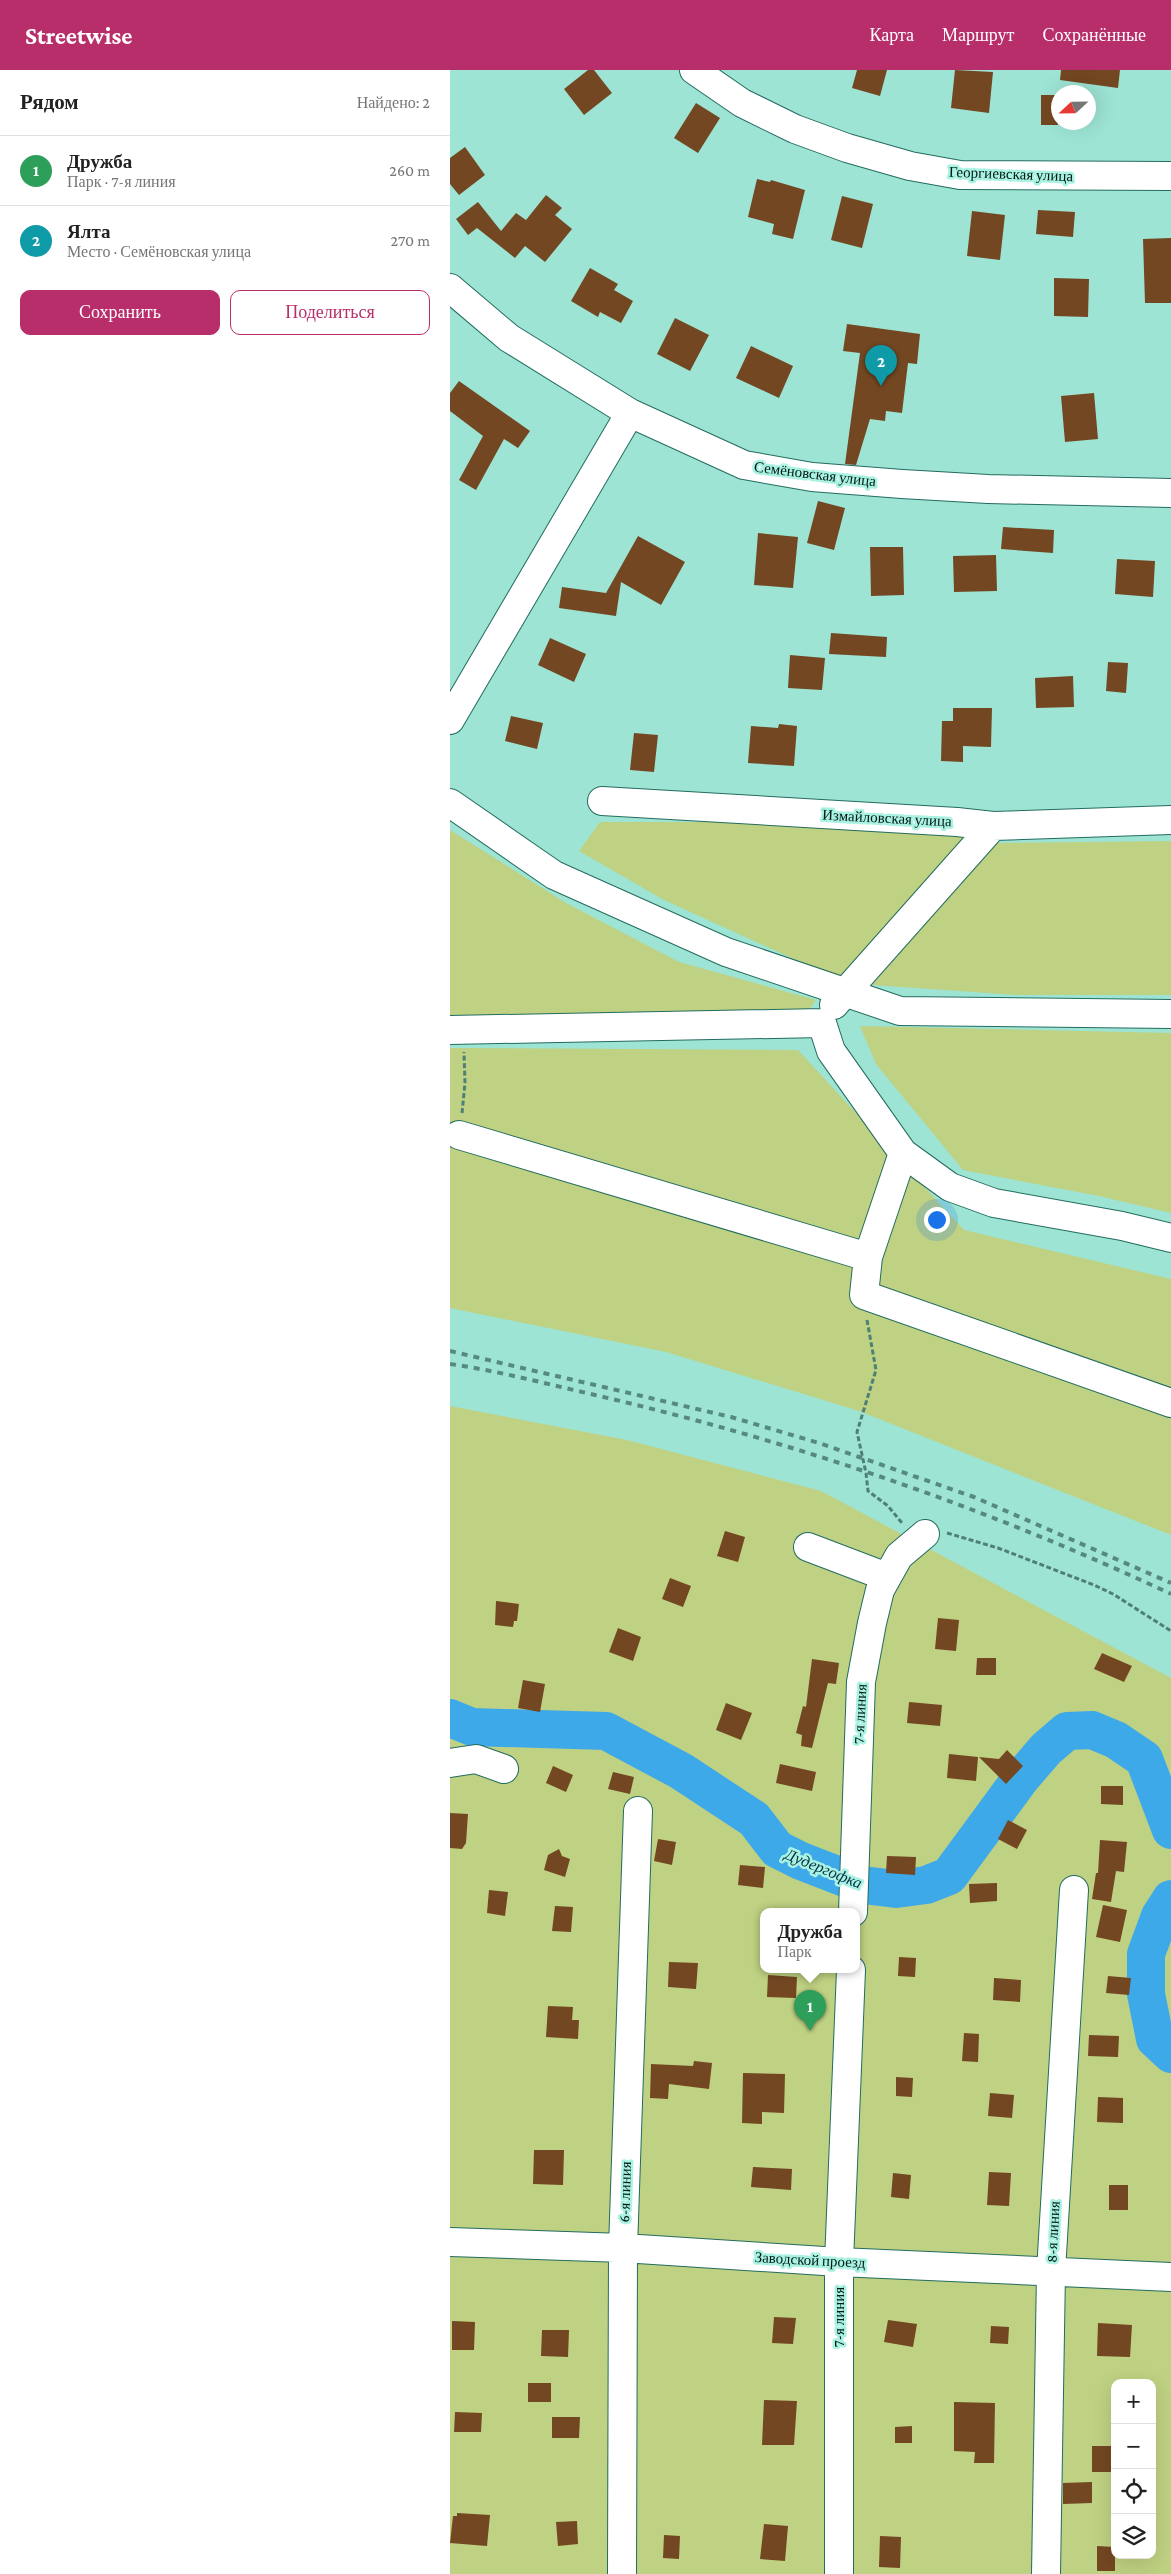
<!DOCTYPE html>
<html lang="ru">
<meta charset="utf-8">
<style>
body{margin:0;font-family:"Crimson Pro",serif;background:#f2f2f2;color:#222}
.controls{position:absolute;right:15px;bottom:15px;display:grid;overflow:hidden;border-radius:10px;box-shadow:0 5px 20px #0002}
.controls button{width:45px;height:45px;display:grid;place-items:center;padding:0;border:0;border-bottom:1px solid #e0e0e0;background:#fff;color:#222;font:25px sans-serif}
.compass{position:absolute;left:601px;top:15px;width:45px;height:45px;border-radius:50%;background:#fff;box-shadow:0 5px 20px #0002;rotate:248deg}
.you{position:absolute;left:486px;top:1149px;width:18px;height:18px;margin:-12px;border:4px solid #fff;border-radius:50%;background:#1a73e8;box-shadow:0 0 0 8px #1a73e833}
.badge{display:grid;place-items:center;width:32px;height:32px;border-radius:50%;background:#b82e6a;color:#fff;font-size:16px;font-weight:700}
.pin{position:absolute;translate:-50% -41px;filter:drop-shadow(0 1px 2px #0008)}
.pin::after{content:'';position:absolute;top:26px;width:18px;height:15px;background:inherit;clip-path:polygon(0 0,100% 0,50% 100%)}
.popup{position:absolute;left:310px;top:1838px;width:100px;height:65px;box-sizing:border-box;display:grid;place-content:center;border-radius:10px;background:#fff;filter:drop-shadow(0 1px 4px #0005);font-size:16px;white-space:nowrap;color:#767676}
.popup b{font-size:19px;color:#222}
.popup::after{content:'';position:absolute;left:50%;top:100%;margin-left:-10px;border:10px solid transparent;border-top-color:#fff}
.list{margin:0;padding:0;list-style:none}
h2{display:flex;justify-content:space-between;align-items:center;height:65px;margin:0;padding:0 20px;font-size:21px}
h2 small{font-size:16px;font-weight:400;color:#767676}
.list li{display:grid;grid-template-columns:32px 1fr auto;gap:15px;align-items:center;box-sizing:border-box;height:70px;padding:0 20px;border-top:1px solid #e0e0e0}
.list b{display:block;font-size:19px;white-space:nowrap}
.list p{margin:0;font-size:16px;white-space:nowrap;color:#767676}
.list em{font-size:16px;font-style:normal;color:#767676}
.actions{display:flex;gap:10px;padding:15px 20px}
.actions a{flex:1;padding:11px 0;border:1px solid #b82e6a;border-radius:10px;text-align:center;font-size:18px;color:#b82e6a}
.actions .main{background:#b82e6a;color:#fff}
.icon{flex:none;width:28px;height:28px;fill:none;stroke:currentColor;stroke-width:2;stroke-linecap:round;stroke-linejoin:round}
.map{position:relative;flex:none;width:721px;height:2504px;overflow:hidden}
header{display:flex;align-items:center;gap:30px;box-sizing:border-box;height:70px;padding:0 25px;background:#b82e6a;color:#fff}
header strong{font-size:24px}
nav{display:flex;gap:28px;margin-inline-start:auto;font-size:18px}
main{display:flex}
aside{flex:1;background:#fff}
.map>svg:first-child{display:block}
</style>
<header>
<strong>Streetwise</strong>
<nav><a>Карта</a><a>Маршрут</a><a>Сохранённые</a></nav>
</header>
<main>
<aside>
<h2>Рядом<small>Найдено: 2</small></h2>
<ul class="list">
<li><span class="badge" style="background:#2e9e5b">1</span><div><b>Дружба</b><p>Парк · 7-я линия</p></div><em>260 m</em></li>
<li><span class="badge" style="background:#0f9aa8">2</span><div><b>Ялта</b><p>Место · Семёновская улица</p></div><em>270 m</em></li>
</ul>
<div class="actions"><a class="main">Сохранить</a><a>Поделиться</a></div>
</aside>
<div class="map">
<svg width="721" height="2504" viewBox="0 0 721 2504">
<rect width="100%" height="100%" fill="#9de4d5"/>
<!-- green -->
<path fill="#bfd182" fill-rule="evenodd" d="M150,752H306L501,760L516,768L392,911L214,830L129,781Z
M0,760L116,833L229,892L366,930L355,945L0,950Z
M721,771V925H567L422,915L542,773Z
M410,956L721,963V1143L649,1126L513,1100L426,994Z
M0,978L348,980L514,1160L721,1209V1465L409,1341L216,1282L0,1238Z
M0,1336L177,1370L371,1421L721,1608V2504H0ZM314,1842H406V1900H314ZM665,2313H702V2485H665Z"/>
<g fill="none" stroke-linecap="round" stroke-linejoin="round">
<!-- river -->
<path stroke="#3ea9e8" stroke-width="38" d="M0,1648L22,1657L156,1661L231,1701L304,1749L327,1779L351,1791L413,1815L446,1819L476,1815L499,1806L571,1708L596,1679L617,1661L642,1660L666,1670L694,1689L721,1760
M721,1829L710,1846L696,1884V1924L705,1969L721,1984"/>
</g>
<!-- building -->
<path fill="#734721" d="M138,0H144L162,23L134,45L114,19Z
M407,0H437L430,26L402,18Z
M505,0L543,2L539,43L501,38Z
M611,0H670L668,18L610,10Z
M591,25H608V55H591Z
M246,33L270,48L248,83L224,68Z
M15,77L35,105L9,125L0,114V88Z
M307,109L320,112L321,110L355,120L343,169L322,164L324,154L298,147Z
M96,125L112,138L105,145L122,159L95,192L75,176L65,188L27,158L18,165L6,149L28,132L51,161L66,143L76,150Z
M392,126L423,134L412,178L381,170Z
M588,140L625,142L623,167L586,164Z
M522,141L555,145L550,190L517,186Z
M721,168V233H695L693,169Z
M140,198L168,214L164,220L183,231L171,253L150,242L148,247L121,231Z
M604,208L639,209L638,247L604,246Z
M225,248L259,265L240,301L207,284Z
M397,254L470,264L467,294L458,293L452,343L436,341L435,351L420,349L406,395L395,394L410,283L393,281Z
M301,276L343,296L329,328L286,308Z
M9,311L80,361L68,378L54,369L26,420L9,410L33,366L0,341V323Z
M644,323L648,369L615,372L611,326Z
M368,431L395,438L384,480L357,473Z
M553,457L604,460L603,483L551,479Z
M308,463L348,467L343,518L304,515Z
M188,466L235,492L211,535L171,512L166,546L109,538L112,517L156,523Z
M420,477H453L454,525L421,526Z
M546,485L547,521L504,522L503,486Z
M667,489L705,491L703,527L665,524Z
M381,563L437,567L436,587L379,584Z
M100,568L136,584L124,612L88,595Z
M340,585L375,588L372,620L338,618Z
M658,592L678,593L676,623L656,621Z
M623,606L624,637L586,638L585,608Z
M503,638H542L541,677L513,676V692L491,691L492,651H503Z
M61,646L93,653L87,679L55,671Z
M329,654L347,656L344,696L298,693L301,656L328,658Z
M184,663L208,665L204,702L180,700Z
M275,1461L295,1467L288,1492L267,1486Z
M220,1508L241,1516L233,1537L212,1529Z
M46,1531L69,1534L67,1551H64L63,1557L45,1555Z
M488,1548L509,1550L506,1581L485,1579Z
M168,1558L191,1567L183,1591L159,1582Z
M652,1583L682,1596L674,1612L644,1599Z
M527,1588H546V1605H526Z
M362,1589L389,1593L386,1614L378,1613L362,1678L351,1676L352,1665L346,1663L353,1636L356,1637Z
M73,1610L95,1614L90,1642L68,1638Z
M459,1632L492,1635L490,1656L457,1653Z
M276,1633L302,1643L291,1670L266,1660Z
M557,1680L573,1696L556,1714L529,1687L549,1689Z
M499,1684L528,1687L526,1711L497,1708Z
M330,1694L366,1702L362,1721L326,1713Z
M103,1696L123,1705L116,1722L96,1713Z
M163,1702L184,1707L180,1724L158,1719Z
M651,1716H673V1735L651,1734Z
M0,1743L18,1744L16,1773L12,1779L0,1778Z
M558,1750L577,1760L567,1779L548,1769Z
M208,1769L226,1772L222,1795L204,1791Z
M650,1770L677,1772L674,1802L666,1801L661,1832L642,1829L646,1803H648Z
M109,1779L112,1786L120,1789L115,1807L94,1800L98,1785Z
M437,1786L466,1787L465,1805L436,1803Z
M290,1795L315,1797L313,1818L288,1815Z
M547,1813V1831L520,1833L519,1814Z
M39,1820L58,1822L55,1846L37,1843Z
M653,1835L677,1840L670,1872L646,1867Z
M105,1836L123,1837L121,1862L102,1861Z
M449,1887L466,1888L465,1907L448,1906Z
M219,1892L248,1893L246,1919L218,1917Z
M318,1905L347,1907L346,1928L317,1927Z
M658,1906L681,1908L679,1925L656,1923Z
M544,1908L571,1910L570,1932L543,1930Z
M98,1936L123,1937L122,1950H129L128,1969L96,1967Z
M514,1963L529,1964L528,1992L512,1991Z
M639,1965L669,1966L668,1987L638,1986Z
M244,1991L262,1993L259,2019L219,2014L218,2029L200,2028L201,1994L243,1996Z
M293,2003L335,2004L334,2043L312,2042V2054L292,2053Z
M446,2007L463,2008L462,2027L446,2026Z
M540,2023L564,2025L562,2048L538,2046Z
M648,2027L673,2028V2053L647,2052Z
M84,2080H114L113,2115L83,2114Z
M303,2097L342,2099L341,2120L301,2117Z
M539,2102L561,2103L559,2136L537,2135Z
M443,2103L461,2105L459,2129L441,2127Z
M659,2115H678V2140H659Z
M324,2247L346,2248L343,2274L322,2273Z
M438,2250L467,2254L463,2277L434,2272Z
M2,2251L25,2252L24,2280H2Z
M648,2253L682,2255L680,2287L647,2286Z
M541,2256L559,2257L558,2274L540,2273Z
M92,2260H119L118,2287L91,2286Z
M78,2313H101V2332H78Z
M314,2330L347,2331L344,2375H312Z
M504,2332L545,2333L544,2393H524L525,2382L504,2381Z
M5,2342L32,2343L31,2362H4Z
M102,2347H130L129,2368H102Z
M462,2356V2373H445V2357Z
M642,2376H665V2402H642Z
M642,2412V2433L613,2434V2413Z
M7,2443L40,2445L37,2476L0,2473L3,2446H7Z
M127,2451L128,2474L108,2476L106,2452Z
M314,2454L338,2456L335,2491L310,2489Z
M214,2465L230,2466L229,2489L213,2488Z
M430,2466L451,2467L450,2498L429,2497Z
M647,2476L665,2477V2501H647Z"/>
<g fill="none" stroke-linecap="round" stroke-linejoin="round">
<!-- minor casing -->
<g stroke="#236c5f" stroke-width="30">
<path id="minor" d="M244,0L292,33L345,59L397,78L460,96L510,105L721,106
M0,218L59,268L180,343L294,395L362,407L452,414L538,419L721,423
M0,650L180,343
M152,731L507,752L543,756L721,750
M0,733L104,805L276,882L450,941L721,944
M384,935L543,756
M372,953L381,981L453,1083L500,1117L544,1133L672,1156L721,1168
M0,960L372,953
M9,1065L418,1187
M453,1083L418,1187L414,1225L721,1333
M358,1477L437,1507
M0,1693L26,1689L54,1699
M403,1842L411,1612L422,1553L430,1520L449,1486L475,1464
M0,2172L173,2178L389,2192L721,2207
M172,2504L173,2178L188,1741
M389,2504V2192L401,1900
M596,2504L601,2201L624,1820"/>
</g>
<!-- path -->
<path stroke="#4f8076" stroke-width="3" stroke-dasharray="5 2.5" stroke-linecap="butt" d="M12,1043L15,1013L14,982
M417,1250L426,1300L407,1362L416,1403L418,1421L438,1436L452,1453
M497,1463L548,1478L644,1515L663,1524L721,1561"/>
<!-- minor -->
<use href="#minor" stroke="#fff" stroke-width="28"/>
<!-- rail -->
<path stroke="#56897f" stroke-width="4" stroke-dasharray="6 6" stroke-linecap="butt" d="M0,1281L281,1347L369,1373L524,1427L721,1513
M0,1294C49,1301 97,1314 145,1325C343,1371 538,1438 721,1524"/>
</g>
<g text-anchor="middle" stroke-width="5" stroke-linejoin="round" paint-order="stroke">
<!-- street labels -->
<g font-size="15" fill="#001b16" stroke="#aaf2e2">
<text transform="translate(561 104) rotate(2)" y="5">Георгиевская улица</text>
<text transform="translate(365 404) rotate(7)" y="5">Семёновская улица</text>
<text transform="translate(437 748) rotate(3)" y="5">Измайловская улица</text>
<text transform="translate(410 1644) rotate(-87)" y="5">7-я линия</text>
<text transform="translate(175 2122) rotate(-88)" y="5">6-я линия</text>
<text transform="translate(603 2162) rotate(-87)" y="5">8-я линия</text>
<text transform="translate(360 2190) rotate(3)" y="5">Заводской проезд</text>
<text transform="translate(389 2247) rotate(-90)" y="5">7-я линия</text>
</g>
<!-- water labels -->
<g font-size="16" font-style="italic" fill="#002d46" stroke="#aaf2e2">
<text transform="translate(374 1798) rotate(22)" y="6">Дудергофка</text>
</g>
</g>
</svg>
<div class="controls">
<button>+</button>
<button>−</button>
<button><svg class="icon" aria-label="locate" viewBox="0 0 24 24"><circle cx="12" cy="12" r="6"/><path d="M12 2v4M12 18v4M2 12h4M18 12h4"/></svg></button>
<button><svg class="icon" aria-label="layers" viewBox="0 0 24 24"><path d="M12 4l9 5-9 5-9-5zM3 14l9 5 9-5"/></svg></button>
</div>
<svg class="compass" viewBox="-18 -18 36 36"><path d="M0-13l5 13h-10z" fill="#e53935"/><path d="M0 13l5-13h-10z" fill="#767676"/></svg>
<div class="you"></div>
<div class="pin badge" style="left:360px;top:1961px;background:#2e9e5b">1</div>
<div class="popup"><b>Дружба</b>Парк</div>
<div class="pin badge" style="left:431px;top:316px;background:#0f9aa8">2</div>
</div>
</main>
